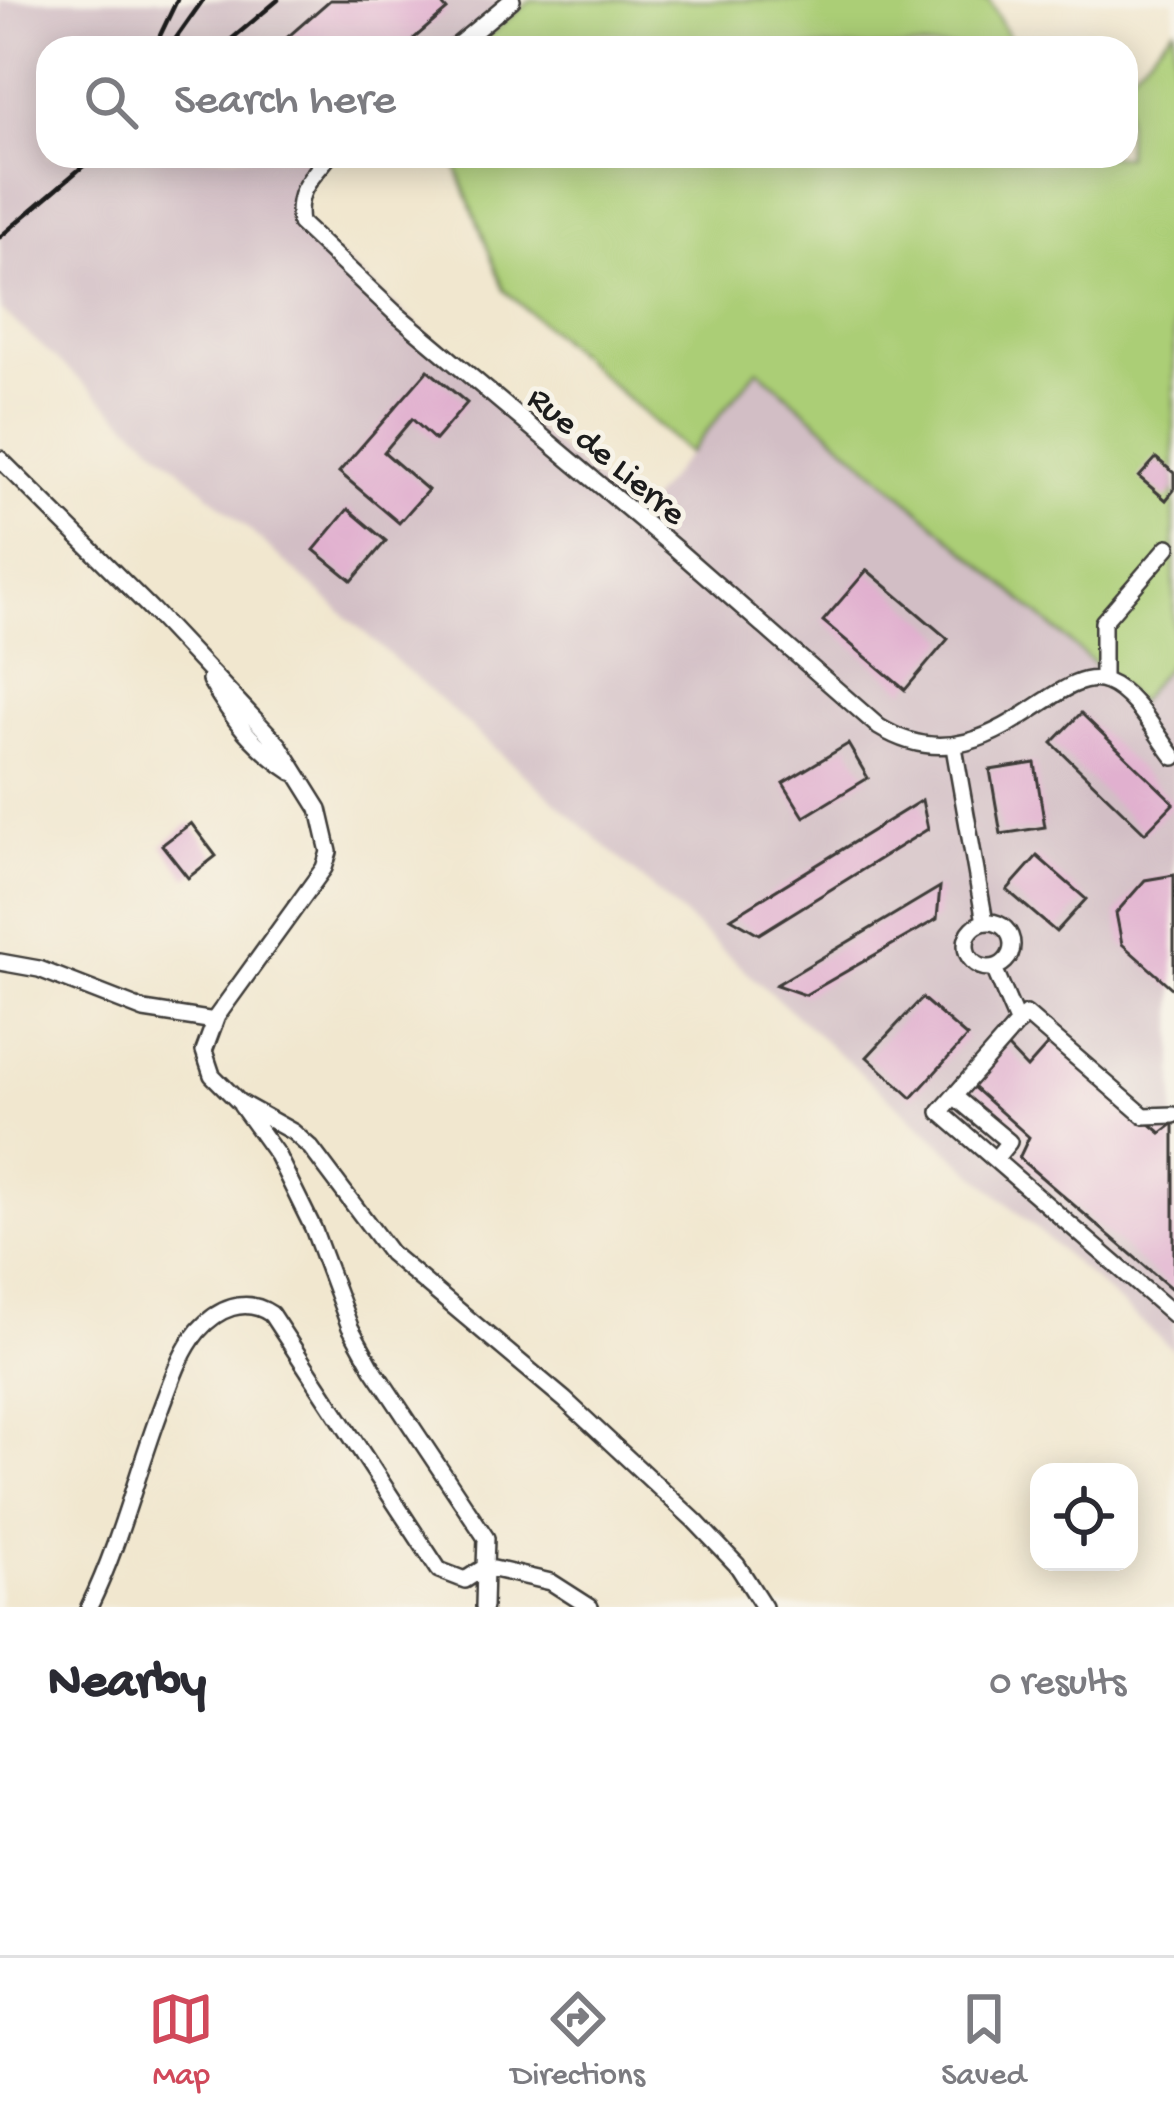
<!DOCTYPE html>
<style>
body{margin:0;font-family:"Gochi Hand",sans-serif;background:#f2f2f3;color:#2b2b33}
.controls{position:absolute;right:36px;bottom:36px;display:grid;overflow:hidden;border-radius:24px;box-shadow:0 6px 30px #0003}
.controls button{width:108px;height:108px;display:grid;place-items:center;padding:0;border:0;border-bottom:3px solid #e1e1e2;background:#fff;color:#2b2b33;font:60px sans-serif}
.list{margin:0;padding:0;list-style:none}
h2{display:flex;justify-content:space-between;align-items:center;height:156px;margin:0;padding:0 48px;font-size:51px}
h2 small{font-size:39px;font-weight:400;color:#7c7c81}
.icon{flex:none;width:66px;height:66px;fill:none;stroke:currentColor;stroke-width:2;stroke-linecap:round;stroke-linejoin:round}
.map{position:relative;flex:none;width:1174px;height:1607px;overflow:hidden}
.search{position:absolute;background:#fff;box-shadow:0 6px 30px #0003;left:36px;right:36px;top:36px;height:132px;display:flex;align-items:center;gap:30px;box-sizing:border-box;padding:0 42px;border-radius:36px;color:#7c7c81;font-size:45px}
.sheet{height:348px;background:#fff}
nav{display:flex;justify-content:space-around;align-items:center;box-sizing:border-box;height:168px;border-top:3px solid #e1e1e2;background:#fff;font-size:33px;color:#7c7c81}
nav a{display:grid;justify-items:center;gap:6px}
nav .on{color:#d1495b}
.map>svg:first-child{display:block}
</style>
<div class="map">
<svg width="1174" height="1607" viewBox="0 0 1174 1607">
<rect width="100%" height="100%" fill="#f7f3e8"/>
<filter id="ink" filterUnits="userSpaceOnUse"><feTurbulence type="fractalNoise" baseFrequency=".00833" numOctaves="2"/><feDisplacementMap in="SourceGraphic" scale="24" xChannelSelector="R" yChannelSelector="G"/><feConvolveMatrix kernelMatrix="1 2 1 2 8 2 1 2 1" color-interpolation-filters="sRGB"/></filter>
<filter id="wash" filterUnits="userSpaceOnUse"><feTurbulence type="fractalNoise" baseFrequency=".004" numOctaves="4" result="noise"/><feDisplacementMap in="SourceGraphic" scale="48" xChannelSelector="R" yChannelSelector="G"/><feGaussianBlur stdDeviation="2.7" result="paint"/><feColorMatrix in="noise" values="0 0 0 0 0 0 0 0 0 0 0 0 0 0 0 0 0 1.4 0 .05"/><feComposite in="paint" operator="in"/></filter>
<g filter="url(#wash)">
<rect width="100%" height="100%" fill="#f1e7cf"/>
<!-- industrial -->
<path fill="#d2bec5" d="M0,0H512L454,48H48V156H329L302,188L300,223L638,516L758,368L1137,702L1174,658V1351L0,309Z"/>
<!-- green -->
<path fill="#abce76" stroke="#647549" stroke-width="3" d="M531,0H989L1015,48H474Z
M1174,28V658L1138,702L758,369L689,453L504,290L452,156H1126V78Z"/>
<g id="blocks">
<!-- building -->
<path fill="#e1b0cf" d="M330,0H438L447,10L403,48H275Z
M428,370L467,403L435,440L412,419L384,452L428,490L399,523L339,472Z
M1156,458L1174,473V490L1166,500L1139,477Z
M348,509L386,541L352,581L314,550Z
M867,570L948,639L905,690L823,621Z
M1081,713L1174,803L1145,833L1052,743Z
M848,744L868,778L804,817L783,783Z
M1035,763L1045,827L1001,834L990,770Z
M922,800L928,829L759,934L731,918Z
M191,823L216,856L188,878L162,845Z
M1037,856L1086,899L1056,932L1007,890Z
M1174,875V990L1122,944L1116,913L1145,880Z
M940,887L937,919L805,995L776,985Z
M922,998L967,1037L912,1098L867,1057Z
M1051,1041L1161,1133L1174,1123V1291L1019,1158L1029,1137L972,1086L1006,1046L1027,1068Z"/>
</g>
</g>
<g filter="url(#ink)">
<use href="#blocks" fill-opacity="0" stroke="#3c3a37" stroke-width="3"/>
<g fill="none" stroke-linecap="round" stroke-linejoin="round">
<!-- minor casing -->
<g stroke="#3c3a37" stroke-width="20">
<path id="minor" d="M454,48L512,0
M329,156C310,179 295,192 300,223L394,312L676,549L879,727C987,793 1055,660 1107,682C1135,693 1156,734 1174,757
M0,459L152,610L279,745L319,809L329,852L324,868L217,1016L204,1051L212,1075L239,1102L293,1132L311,1148L390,1253L565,1400L695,1521L737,1565L764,1607
M1103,679V622L1168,547
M210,680C233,720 254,747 292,772
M954,747L985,922
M966 945a23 23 0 1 1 46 0a23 23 0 1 1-46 0Z
M0,962L39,969L144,1010L215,1021
M994,968L1018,1024
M954,1096L1009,1142L995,1159
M1174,1115L1144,1116L1026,1014L940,1112L1174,1315
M89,1607C120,1544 137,1472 162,1406C172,1380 180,1353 198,1331C217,1309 245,1296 271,1314L439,1570L465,1580L485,1567L486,1538L372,1367L350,1327L313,1228L277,1155L241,1105
M484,1607L485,1567L551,1582L590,1607"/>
</g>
<!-- minor -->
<use href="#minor" stroke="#fff" stroke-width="15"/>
<!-- rail -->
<path stroke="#1c1c1c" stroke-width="4.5" d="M154,48L177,0
M169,48L203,0
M221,48L278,0
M0,237L95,156"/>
</g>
</g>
<g text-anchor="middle" stroke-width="10" stroke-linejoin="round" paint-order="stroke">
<!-- street labels -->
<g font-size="36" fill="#1c1c1c" stroke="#f7f3e8">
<text transform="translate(609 453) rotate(40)" y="13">Rue de Lierre</text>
</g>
</g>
</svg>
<div class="controls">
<button><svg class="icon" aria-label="locate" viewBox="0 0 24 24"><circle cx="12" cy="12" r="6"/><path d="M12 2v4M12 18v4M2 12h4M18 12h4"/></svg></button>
</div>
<div class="search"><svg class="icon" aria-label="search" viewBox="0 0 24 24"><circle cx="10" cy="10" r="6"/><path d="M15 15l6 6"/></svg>Search here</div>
</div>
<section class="sheet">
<h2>Nearby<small>0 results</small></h2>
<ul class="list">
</ul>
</section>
<nav>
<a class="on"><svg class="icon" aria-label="map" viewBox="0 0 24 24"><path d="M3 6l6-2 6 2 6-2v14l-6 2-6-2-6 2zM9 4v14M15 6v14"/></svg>Map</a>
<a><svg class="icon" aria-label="directions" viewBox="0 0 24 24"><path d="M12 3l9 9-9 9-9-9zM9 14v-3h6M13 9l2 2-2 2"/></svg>Directions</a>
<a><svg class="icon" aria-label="saved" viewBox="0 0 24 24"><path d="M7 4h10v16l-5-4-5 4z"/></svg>Saved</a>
</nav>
